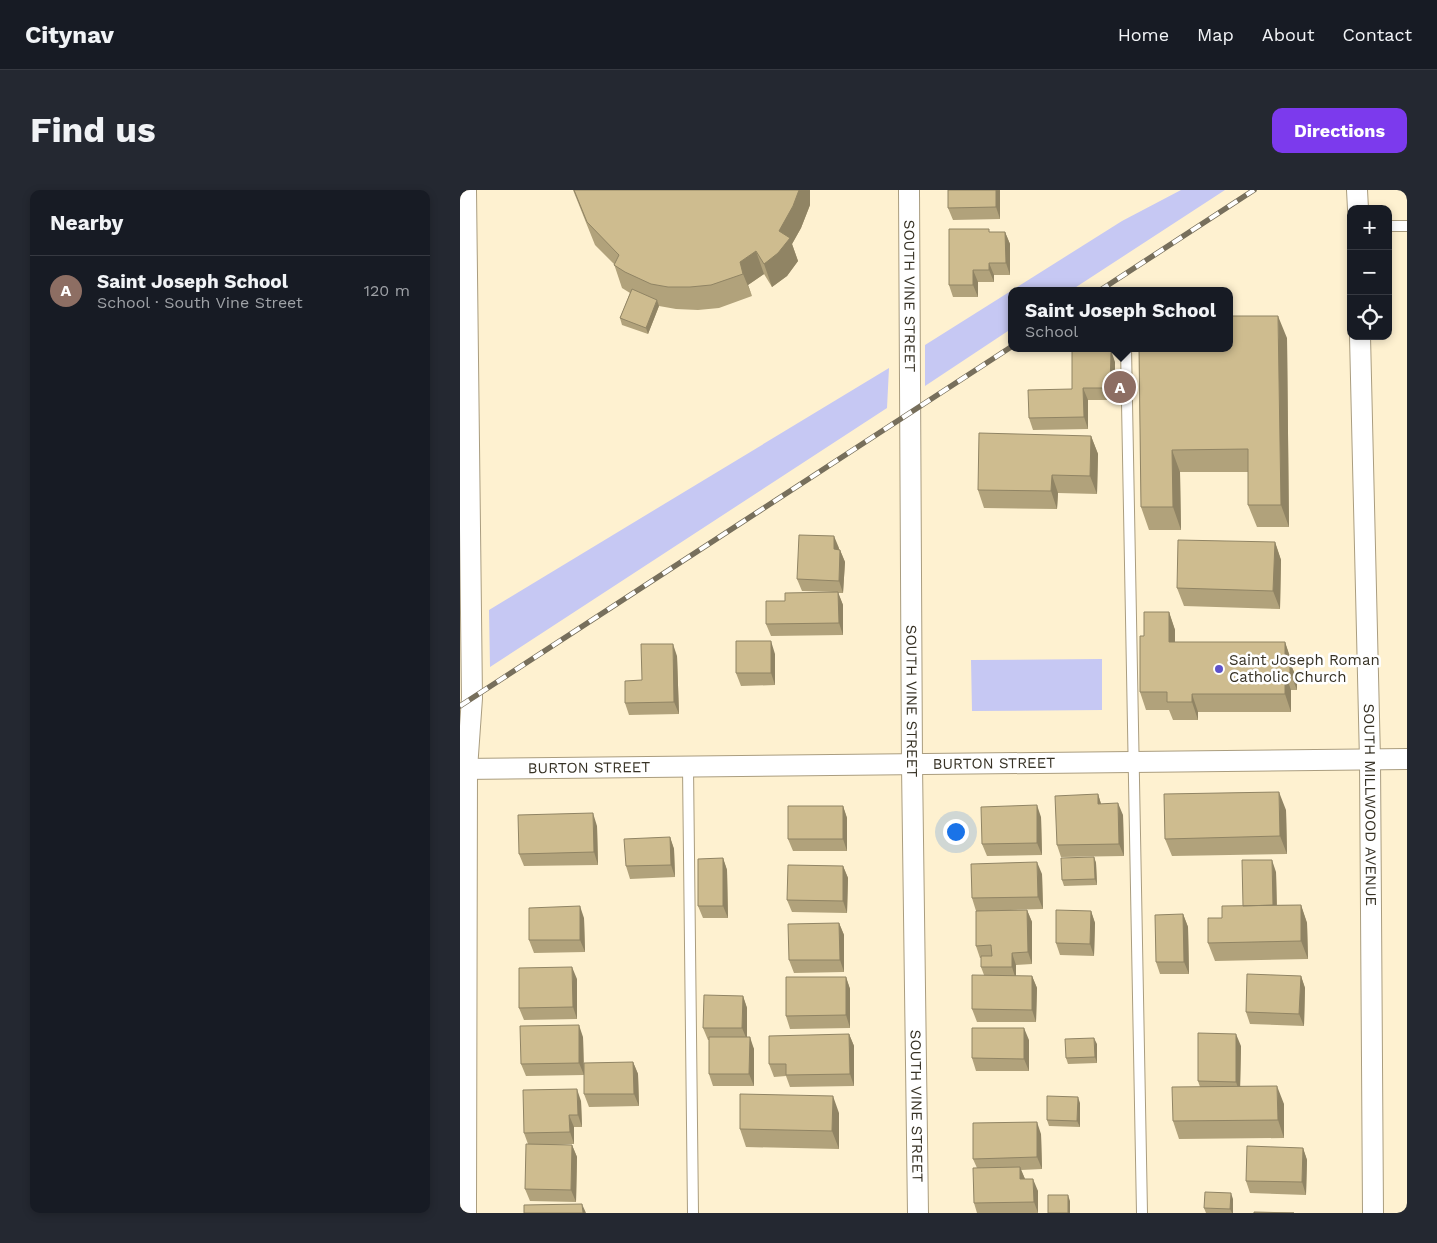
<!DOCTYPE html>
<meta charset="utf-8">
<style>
body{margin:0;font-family:"Work Sans",sans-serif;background:#242831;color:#f1f3f6}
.controls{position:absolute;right:15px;top:15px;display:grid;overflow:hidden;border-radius:10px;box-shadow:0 2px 8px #0003}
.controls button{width:45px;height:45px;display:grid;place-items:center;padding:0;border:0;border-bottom:1px solid #363941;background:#171b24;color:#f1f3f6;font:25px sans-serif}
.you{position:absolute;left:495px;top:641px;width:18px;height:18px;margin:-12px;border:4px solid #fff;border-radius:50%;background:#1a73e8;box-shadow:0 0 0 8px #1a73e833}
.badge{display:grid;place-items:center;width:32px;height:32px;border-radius:50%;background:#7c3aed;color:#fff;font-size:16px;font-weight:700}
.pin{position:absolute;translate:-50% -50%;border:2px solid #fff;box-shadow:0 1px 5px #0006}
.popup{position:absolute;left:548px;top:97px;width:225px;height:65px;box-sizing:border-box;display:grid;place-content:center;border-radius:10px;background:#171b24;filter:drop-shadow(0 1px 4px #0005);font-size:16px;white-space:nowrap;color:#9ea1a6}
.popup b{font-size:19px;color:#f1f3f6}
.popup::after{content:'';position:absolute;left:50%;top:100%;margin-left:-10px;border:10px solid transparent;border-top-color:#171b24}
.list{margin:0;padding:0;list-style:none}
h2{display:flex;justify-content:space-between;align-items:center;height:65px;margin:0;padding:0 20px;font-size:21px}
h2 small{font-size:16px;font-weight:400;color:#9ea1a6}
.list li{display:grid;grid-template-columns:32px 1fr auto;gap:15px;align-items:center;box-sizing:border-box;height:70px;padding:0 20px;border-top:1px solid #363941}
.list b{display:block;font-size:19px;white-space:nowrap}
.list p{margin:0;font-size:16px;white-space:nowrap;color:#9ea1a6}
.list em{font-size:16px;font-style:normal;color:#9ea1a6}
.icon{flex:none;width:28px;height:28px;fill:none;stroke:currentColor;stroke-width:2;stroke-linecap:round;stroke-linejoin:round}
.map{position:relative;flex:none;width:947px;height:1023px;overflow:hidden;border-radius:10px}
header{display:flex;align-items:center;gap:30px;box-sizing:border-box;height:70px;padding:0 25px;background:#171b24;border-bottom:1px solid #363941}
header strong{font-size:24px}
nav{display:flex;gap:28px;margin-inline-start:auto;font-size:18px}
.intro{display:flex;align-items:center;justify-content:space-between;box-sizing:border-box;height:120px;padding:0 30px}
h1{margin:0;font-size:35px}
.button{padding:12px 22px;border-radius:10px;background:#7c3aed;color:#fff;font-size:18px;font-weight:700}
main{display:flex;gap:30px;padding:0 30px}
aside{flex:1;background:#171b24;border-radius:10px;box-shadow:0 2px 8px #0003}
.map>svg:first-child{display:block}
</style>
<header>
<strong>Citynav</strong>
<nav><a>Home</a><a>Map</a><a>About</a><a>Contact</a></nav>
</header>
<div class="intro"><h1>Find us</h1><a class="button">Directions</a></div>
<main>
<aside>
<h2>Nearby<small></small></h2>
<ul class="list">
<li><span class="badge" style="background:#8d6e63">A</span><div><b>Saint Joseph School</b><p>School · South Vine Street</p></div><em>120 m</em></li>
</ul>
</aside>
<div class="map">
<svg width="947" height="1023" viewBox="0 0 947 1023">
<rect width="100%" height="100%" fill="#fef1d0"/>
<!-- green -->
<path fill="#c6c8f3" d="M721,0H765L610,101H551V139L465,196V155L662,31Z
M429,178L427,218L30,477L29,420Z
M642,469V520L512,521L511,470Z"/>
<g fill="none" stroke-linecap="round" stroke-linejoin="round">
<!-- lane casing -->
<g stroke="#aa9d7f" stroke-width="12">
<path id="lane" d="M928,36H947
M666,158L682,1023
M228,577L233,1023"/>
</g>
<!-- street casing -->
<g stroke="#aa9d7f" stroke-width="22">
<g id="street">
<path id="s1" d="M449,0L452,575L458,1023"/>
<path d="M897,0L898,19"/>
<path id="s2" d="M900,146L910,570L913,1023"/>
<path id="s3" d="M0,579L947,569"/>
<path d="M6,1023L7,579L12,508L6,0"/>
</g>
</g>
<!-- lane -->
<use href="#lane" stroke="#fff" stroke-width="10"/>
<!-- street -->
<use href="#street" stroke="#fff" stroke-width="20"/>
<!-- rail casing -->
<g stroke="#776f5c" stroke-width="5.5">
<path id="rail" d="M639,101L794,0
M0,516L551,157"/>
</g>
<!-- rail -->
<use href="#rail" stroke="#fff" stroke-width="4" stroke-dasharray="11" stroke-linecap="butt"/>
</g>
<!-- wall -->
<path fill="#b1a27b" d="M113,0H350V15L341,38L332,54L338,71L327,86L312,97L304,84L288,95L292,106L259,118L238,120L216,119L199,116L188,144L162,135L160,128L170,103L162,98L154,74L135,55Z
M540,0V29L493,30L488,18Z
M530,42H545L550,54V85H534V92H518V107H493L489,95Z
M827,148L829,337H797L788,315V282H720L721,340H689L681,317L679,158Z
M655,172V210H628V239L573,240L569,228L612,199Z
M631,246L638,264L637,304L598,303L597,319L524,318L518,300Z
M815,352L821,370L820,419L724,416L717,398Z
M379,358V359L380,360L385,372L383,403H378L383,415V445L311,446L306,434L325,411L374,402L342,401L337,389Z
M709,422L715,440V452H825L831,470V475L837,489V500H831V522H738V530H713L709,520H686L680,502L684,446Z
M315,464V495L281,496L276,483Z
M217,466L219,524L169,525L165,513Z
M638,604L641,614L663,625L664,666L601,667L597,655Z
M383,616L387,628V661H333L328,649Z
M826,620L827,664L712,666L705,649Z
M581,627L582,665L527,666L522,654Z
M137,636L138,675L64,676L59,664Z
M210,647L214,659L215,687L170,689L166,676Z
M634,667L636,673L637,695L604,696L602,690Z
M263,668L267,680L268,728H243L238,716Z
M383,676L388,688L387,723L332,722L327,710Z
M816,682L817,715H841L847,733L848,769L755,771L748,753L762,728L783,716Z
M582,684L583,719L519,721L567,720L572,732V774L556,775V786H572L577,798L576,832H517L512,819L524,785L521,777V768H520L516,756V721L512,708Z
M631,721L635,733L634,766L600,765L596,753Z
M723,724L728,737L729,784H700L696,772Z
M124,728L125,762L74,763L69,750Z
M379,733L384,745V782L334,783L329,770Z
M841,786L845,798L844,836L790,834L786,822Z
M386,787L390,799V838L330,839L326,826Z
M117,789V829L64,830L59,818Z
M283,806L287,818V847L294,859V896H253L249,884V850H248L243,838Z
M389,844L394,856V896L330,897L326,886L314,887L309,874Z
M123,847L124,885L66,886L61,874Z
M569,850V881H516L512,868Z
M637,854V873L608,874L606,868Z
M781,856L780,896L824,914V948L719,949L713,931L740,897L738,891Z
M173,872L178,884L179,916L129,917L124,904Z
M121,911L122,937H114V954H92L112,955L117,967L116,1012L70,1011L65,999L68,954L64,943Z
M620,913V937L589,936L587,930Z
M379,923V959L286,957L280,939Z
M581,944L582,979L561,980L565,989L578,1001V1023H517L514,1013L517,978L513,969Z
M843,958L847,970L846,1005L790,1003L786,991Z
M773,1009V1023H746L744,1018Z"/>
<!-- shaded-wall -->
<path fill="#908464" d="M339,0H350V15L341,38L332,54L338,71L327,86L312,97L304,74L319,41Z
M536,0H540V29L536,17Z
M545,42L550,54V85L546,73Z
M296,61L304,84L288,95L292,106L283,84L280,72Z
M529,73L534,85V92L529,80Z
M513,80L518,92V107L513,95Z
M197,110L199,116L188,144L186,138Z
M818,126L827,148L829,337L821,315Z
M651,160L655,172V210L650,198Z
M623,198L628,210V239L624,227Z
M631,246L638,264L637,304L630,286Z
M712,260L720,282L721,340L713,317Z
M592,285L598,303L597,319L591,301Z
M374,346L379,358L378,371L374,359Z
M815,352L821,370L820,419L813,401Z
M380,360L385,372L383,403L379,391Z
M378,402L383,415V445L379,433Z
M709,422L715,440V470L709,452Z
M311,451L315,464V495L311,483Z
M825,452L831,470V475L837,489V500L825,471Z
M213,454L217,466L219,524L214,512Z
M825,483L831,500V522L825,504Z
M732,504L738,522V530L732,512Z
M819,602L826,620L827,664L820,646Z
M638,604L642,617L638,614Z
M658,613L663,625L664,666L659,654Z
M577,615L581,627L582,665L577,653Z
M383,616L387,628V661L383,649Z
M133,623L137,636L138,675L134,662Z
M210,647L214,659L215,687L211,675Z
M634,667L636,673L637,695L635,689Z
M263,668L267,680L268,728L263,716Z
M812,670L816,682L817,733L813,721Z
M577,672L582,684L583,719L578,707Z
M383,676L388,688L387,723L383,711Z
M841,715L847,733L848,769L841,751Z
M120,716L124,728L125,762L120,750Z
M567,720L572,732V774L568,762Z
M631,721L635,733L634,766L630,754Z
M723,724L728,737L729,784L724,772Z
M379,733L384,745V782L380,770Z
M552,763L556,775V790L552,777Z
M112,777L117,789V829L113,817Z
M572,786L577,798L576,832L572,820Z
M841,786L845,798L844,836L839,824Z
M386,787L390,799V838L386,825Z
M283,806L287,818V850L282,838Z
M119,835L123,847L124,885L119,873Z
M564,838L569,850V881L564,869Z
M389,844L394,856V896L390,884Z
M776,844L781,856L780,904L776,892Z
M290,847L294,859V896L289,884Z
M634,848L637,854V873L635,867Z
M173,872L178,884L179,916L174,904Z
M817,896L824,914V948L818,930Z
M117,899L121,911L122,937L118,925Z
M373,906L379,923V959L372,941Z
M618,907L620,913V937L617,931Z
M109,925L114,937V954L110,942Z
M577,932L581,944L582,979L577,967Z
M112,955L117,967L116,1012L111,1000Z
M843,958L847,970L846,1005L842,992Z
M560,977L565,989H560Z
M573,989L578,1001V1023L574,1012Z
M771,1003L773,1009V1023H772L770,1019Z
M608,1005L610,1011V1023H608Z
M122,1014L126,1023H123Z"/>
<!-- building -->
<path fill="#cebc8f" stroke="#908464" d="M114,0H339L333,16L319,41L330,48L318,63L304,74L296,61L280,72L283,84L251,95L230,97H208L191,94L165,82L154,75L159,65L127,32Z
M488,0H536V17L488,18Z
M489,39H529V42H545L546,73H529V80H513V95H489Z
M172,99L197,110L186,138L160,128Z
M769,126H818L821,315H788V259L712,260L713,317H681L679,158H769Z
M612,160H651L650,198H623L624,227L569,228L568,200L612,199Z
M519,243L631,246L630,286L592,285L591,301L518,300Z
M339,345L374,346V359L380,360L379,391L337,389Z
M718,350L815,352L813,401L717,398Z
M378,402L379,433L306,434V411H325V403Z
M684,422H709V452H825V471H830V483H825V504H732V512H707V502H680V446H684Z
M276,451H311V483H276Z
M181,454H213L214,512L165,513V491L182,490Z
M819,602L820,646L705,649L704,604Z
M638,604V614L658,613L659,654L597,655L595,606Z
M577,615V653L522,654L521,617Z
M328,616H383V649H328Z
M133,623L134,662L59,664L58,625Z
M210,647L211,675L166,676L164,649Z
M634,667L635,689L602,690L601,668Z
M263,668V716H238V669Z
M782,670H812L813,715L783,716Z
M577,672L578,707L512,708L511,674Z
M328,675L383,676V711L327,710Z
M841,715V751L748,753V728H762V716Z
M120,716V750H69V718Z
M567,720L568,762L552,763V777H521V766H532L531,755L516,756V721Z
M596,720L631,721L630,754L596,753Z
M723,724L724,772H696L695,725Z
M379,733L380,770H329L328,734Z
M112,777L113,817L59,818V778Z
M787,784L841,786L839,824L786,822Z
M512,785L572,786V820L512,819Z
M326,787H386V825L326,826Z
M244,805L283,806L282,838H243Z
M119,835V873L61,874L60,836Z
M512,838H564V869L512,868Z
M738,843L776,844V892L738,891Z
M389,844L390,884L326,885V874H309V846Z
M249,847H290L289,884H249Z
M634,848L635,867L606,868L605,849Z
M173,872L174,904H124V873Z
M817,896L818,930L713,931L712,897Z
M117,899L118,925H109L110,942L64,943L63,900Z
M280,904L373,906L372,941L280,939Z
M587,906L618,907L617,931L587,930Z
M577,932V967L513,969V933Z
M66,954L112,955L111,1000L65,999Z
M787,956L843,958L842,992L786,991Z
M560,977V989H573L574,1012L514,1013L513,978Z
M745,1002L771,1003L770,1019L744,1018Z
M588,1005H608V1023H588Z
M122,1014L123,1023H64V1015Z
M794,1022L834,1023H794Z"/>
<!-- markers -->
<circle fill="#5e52ca" stroke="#fff" stroke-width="2" cx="759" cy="479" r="5"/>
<g text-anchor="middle" stroke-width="5" stroke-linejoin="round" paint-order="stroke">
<!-- street labels -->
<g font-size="15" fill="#363124" stroke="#fff">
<text dy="5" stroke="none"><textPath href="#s1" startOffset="106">SOUTH VINE STREET</textPath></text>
<text dy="5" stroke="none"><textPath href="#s1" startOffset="511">SOUTH VINE STREET</textPath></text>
<text dy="5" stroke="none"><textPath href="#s3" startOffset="534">BURTON STREET</textPath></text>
<text dy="5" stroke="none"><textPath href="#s3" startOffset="129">BURTON STREET</textPath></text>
<text dy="5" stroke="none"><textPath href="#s2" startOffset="469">SOUTH MILLWOOD AVENUE</textPath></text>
<text dy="5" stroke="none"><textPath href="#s1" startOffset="916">SOUTH VINE STREET</textPath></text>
</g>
<!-- poi labels -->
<g font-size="15" fill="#363124" stroke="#fff" text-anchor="start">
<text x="769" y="475">Saint Joseph Roman<tspan x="769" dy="17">Catholic Church</tspan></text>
</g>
</g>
</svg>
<div class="controls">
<button>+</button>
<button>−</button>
<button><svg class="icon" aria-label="locate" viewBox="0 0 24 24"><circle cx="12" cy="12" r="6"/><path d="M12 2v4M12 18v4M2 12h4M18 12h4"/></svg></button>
</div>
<div class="you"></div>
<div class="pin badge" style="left:660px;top:197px;background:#8d6e63">A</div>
<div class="popup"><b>Saint Joseph School</b>School</div>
</div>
</main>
